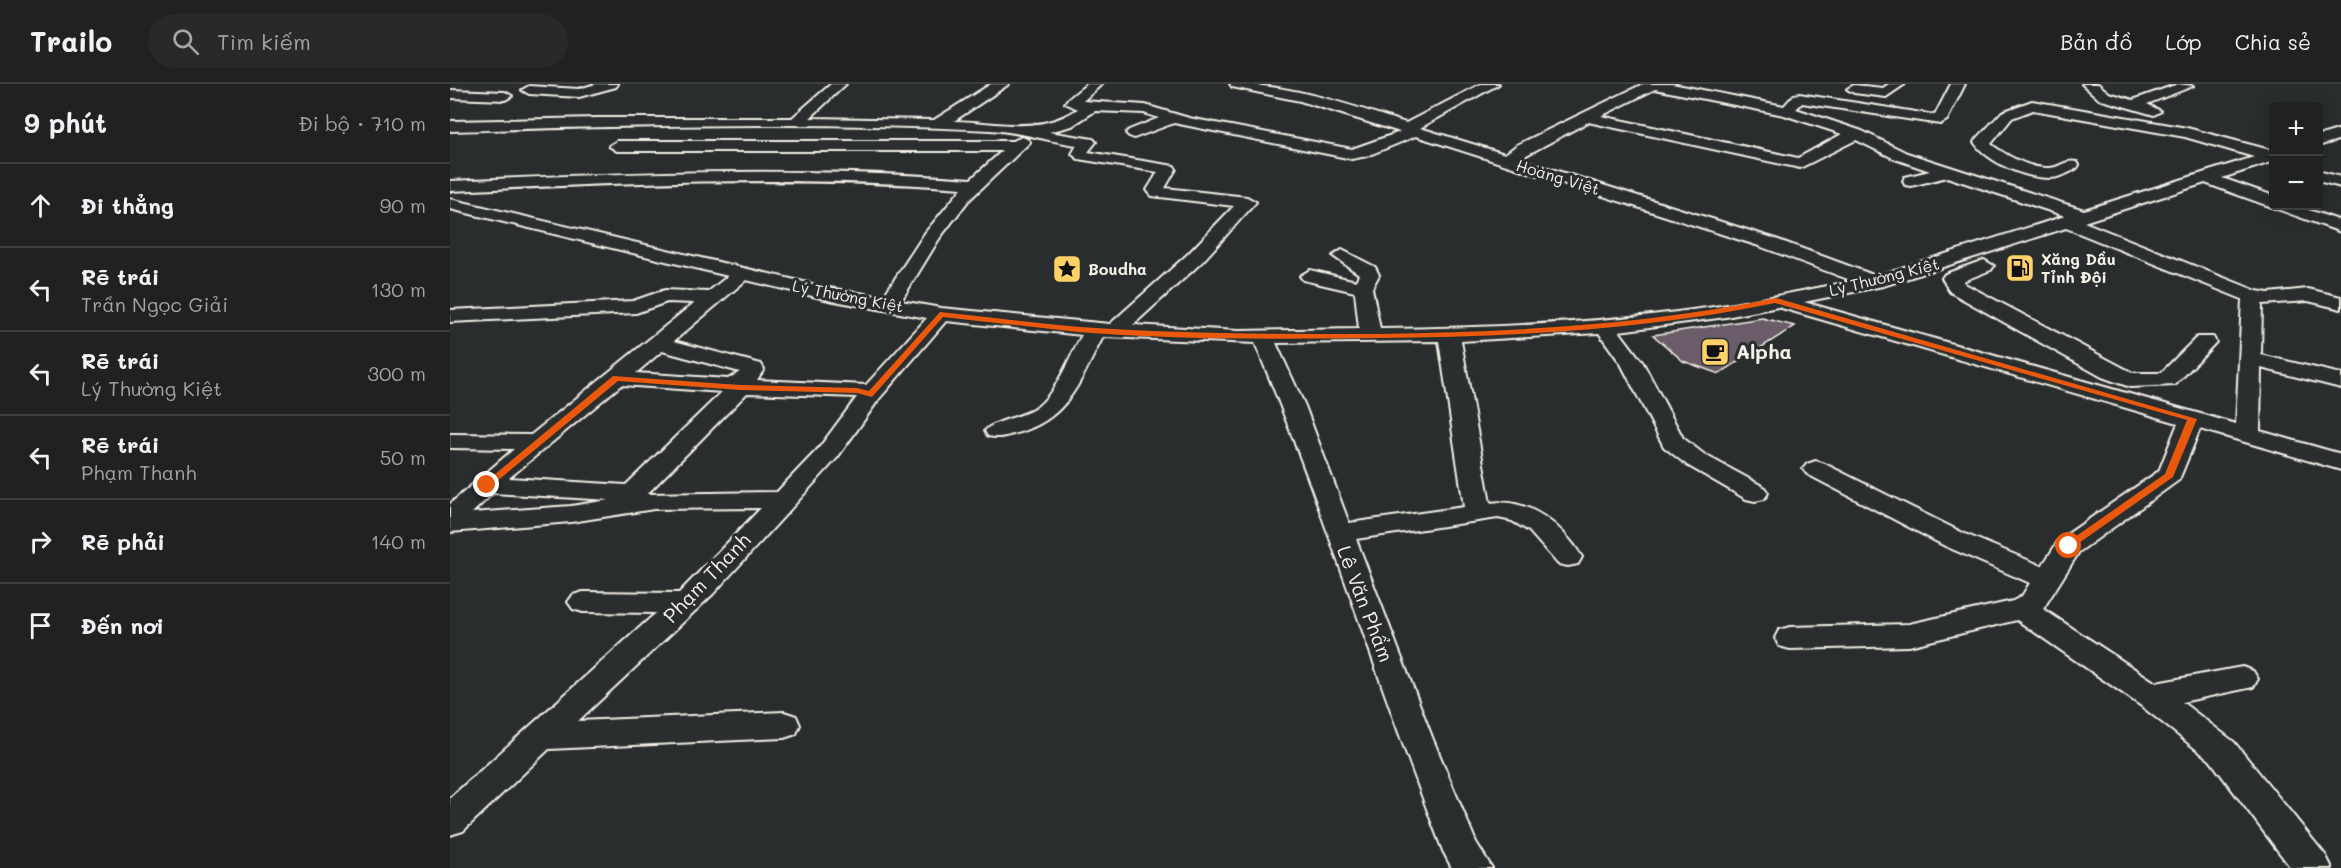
<!DOCTYPE html>
<html lang="vi">
<meta charset="utf-8">
<style>
body{margin:0;font-family:Mali,sans-serif;background:#282a2a;color:#f1f3f6}
.controls{position:absolute;right:18px;top:18px;display:grid;overflow:hidden;border-radius:6px;box-shadow:0 3px 15px #0003}
.controls button{width:54px;height:54px;display:grid;place-items:center;padding:0;border:0;border-bottom:2px solid #3d3f40;background:#202222;color:#f1f3f6;font:30px sans-serif}
.stop{position:absolute;width:18px;height:18px;margin:-14px;border:4px solid #ea580c;border-radius:50%;background:#fff}
.stop.end{background:#ea580c;border-color:#fff;box-shadow:0 2px 6px #0008}
.list{margin:0;padding:0;list-style:none}
h2{display:flex;justify-content:space-between;align-items:center;height:78px;margin:0;padding:0 24px;font-size:26px}
h2 small{font-size:20px;font-weight:400;color:#a2a4a5}
.list li{display:grid;grid-template-columns:39px 1fr auto;gap:18px;align-items:center;box-sizing:border-box;height:84px;padding:0 24px;border-top:2px solid #3d3f40}
.list b{display:block;font-size:22px;white-space:nowrap}
.list p{margin:0;font-size:20px;white-space:nowrap;color:#a2a4a5}
.list em{font-size:20px;font-style:normal;color:#a2a4a5}
.icon{flex:none;width:33px;height:33px;fill:none;stroke:currentColor;stroke-width:2;stroke-linecap:round;stroke-linejoin:round}
.map{position:relative;flex:none;width:1891px;height:784px;overflow:hidden}
header{display:flex;align-items:center;gap:36px;box-sizing:border-box;height:84px;padding:0 30px;background:#202222;border-bottom:2px solid #3d3f40}
header strong{font-size:28px}
nav{display:flex;gap:33px;margin-inline-start:auto;font-size:21px}
.search{width:420px;height:54px;background:#282a2a;display:flex;align-items:center;gap:15px;box-sizing:border-box;padding:0 21px;border-radius:33px;color:#a2a4a5;font-size:22px}
main{display:flex}
aside{flex:1;background:#202222}
.map>svg:first-child{display:block}
</style>
<header>
<strong>Trailo</strong>
<div class="search"><svg class="icon" aria-label="search" viewBox="0 0 24 24"><circle cx="10" cy="10" r="6"/><path d="M15 15l6 6"/></svg>Tìm kiếm</div>
<nav><a>Bản đồ</a><a>Lớp</a><a>Chia sẻ</a></nav>
</header>
<main>
<aside>
<h2>9 phút<small>Đi bộ · 710 m</small></h2>
<ul class="list">
<li><svg class="icon" aria-label="ahead" viewBox="0 0 24 24"><path d="M12 20V5M6 11l6-6 6 6"/></svg><div><b>Đi thẳng</b></div><em>90 m</em></li>
<li><svg class="icon" aria-label="left" viewBox="0 0 24 24"><path d="M17 20v-9H6M10 6l-5 5 5 5"/></svg><div><b>Rẽ trái</b><p>Trần Ngọc Giải</p></div><em>130 m</em></li>
<li><svg class="icon" aria-label="left" viewBox="0 0 24 24"><path d="M17 20v-9H6M10 6l-5 5 5 5"/></svg><div><b>Rẽ trái</b><p>Lý Thường Kiệt</p></div><em>300 m</em></li>
<li><svg class="icon" aria-label="left" viewBox="0 0 24 24"><path d="M17 20v-9H6M10 6l-5 5 5 5"/></svg><div><b>Rẽ trái</b><p>Phạm Thanh</p></div><em>50 m</em></li>
<li><svg class="icon" aria-label="right" viewBox="0 0 24 24"><path d="M7 20v-9h11M14 6l5 5-5 5"/></svg><div><b>Rẽ phải</b></div><em>140 m</em></li>
<li><svg class="icon" aria-label="arrive" viewBox="0 0 24 24"><path d="M6 21V4h12l-3 4 3 4H6"/></svg><div><b>Đến nơi</b></div></li>
</ul>
</aside>
<div class="map">
<svg width="1891" height="784" viewBox="0 0 1891 784">
<rect width="100%" height="100%" fill="#2a2d2e"/>
<filter id="ink" filterUnits="userSpaceOnUse"><feTurbulence type="fractalNoise" baseFrequency=".0167" numOctaves="2"/><feDisplacementMap in="SourceGraphic" scale="12" xChannelSelector="R" yChannelSelector="G"/><feConvolveMatrix kernelMatrix="1 2 1 2 8 2 1 2 1" color-interpolation-filters="sRGB"/></filter>
<g filter="url(#ink)">
<!-- building -->
<path fill="#6a5c67" stroke="#f4f1e8" stroke-width="1.5" d="M1312,234L1345,242L1269,290L1233,277L1203,251Z"/>
<g fill="none" stroke-linecap="round" stroke-linejoin="round">
<!-- minor casing -->
<g stroke="#f4f1e8" stroke-width="4">
<path id="minor" d="M146,0H168L166,3L129,13L79,10L72,6L79,2L129,5Z
M381,0H396L360,34L484,36L541,0H559L504,37C549,38 588,51 628,25L615,19L617,16L637,0H652L633,17L695,21L739,34L902,65L950,48L850,17L782,3L780,0C840,0 899,21 956,39L1031,0H1049L970,44L1055,70L1067,61L1193,0H1222L1334,22L1344,11L1349,10L1485,31L1501,0H1515L1497,36L1490,40L1352,19L1346,25L1412,47L1457,69L1634,126L1804,73L1735,53L1583,26L1562,34L1541,60C1555,71 1580,85 1599,84C1610,84 1615,75 1627,78L1629,81L1627,84C1619,89 1609,94 1600,94C1575,94 1538,79 1524,58L1552,28L1582,17L1737,44L1824,67V77L1772,94L1824,112V122H1847L1891,137V148L1755,99L1634,138L1807,207L1818,209L1858,205L1891,213V225L1858,217L1812,220L1811,271L1891,290V304L1811,284L1810,347L1891,370V386L1750,345L1729,396L1629,468L1593,525L1706,599L1792,583L1803,587L1808,595L1803,603L1732,618L1784,658L1876,772L1882,784H1841L1760,676L1690,621L1567,536L1459,562L1340,565L1329,562L1325,554L1329,546L1340,543L1459,540L1563,517L1572,512L1580,499L1495,462L1357,390L1353,385L1357,380L1366,377L1375,380L1515,450L1592,482L1609,456L1709,387L1728,339L1328,223L1276,233L1169,247L1193,279L1233,354L1255,371L1314,403L1318,409L1314,415L1305,417L1296,415L1237,381L1214,363L1171,280L1149,249L1011,257L1040,419C1078,413 1113,442 1132,473L1128,480L1118,482L1108,480L1079,447L1062,437L1048,434L906,455L982,653L1026,758L1042,784H1002L993,767C927,598 875,426 805,259L653,253C631,294 619,334 570,348C559,351 550,355 538,352L535,347C542,337 573,333 586,324C607,308 619,274 632,251L496,237L429,315L387,374L263,510L128,637L334,628L346,632L350,641L346,650L334,654L99,665L13,747L0,751V714L206,529L133,528L123,525L118,518L123,511L133,508L229,509L311,424L204,425L121,438L0,448V420L64,365L0,364V350L81,351L244,219L217,218L186,229L0,238V226L183,217L215,206L258,208L278,192L0,125V115L379,204L433,213L475,149L512,104C341,91 170,99 0,107V97C173,89 347,82 521,95L552,67H167L159,62L167,57H563L572,53L577,55L580,58L577,61L518,117L489,155L451,217L491,224L660,240L738,170L784,122L702,112L697,106L708,88L628,75L622,70L627,61C596,57 572,48 540,46C361,37 179,42 0,47V37L147,34H342ZM1205,5L1334,31L1392,50L1348,74L1151,32ZM645,27L694,29L709,34L679,46L676,49L679,52L684,54L724,39L902,75L917,72L966,52L1309,162L1403,197C1361,205 1319,214 1277,221C1163,239 1045,244 930,245L922,204L929,191L925,183L892,166L883,172L909,190L906,197L860,186L850,192L853,196L905,208L909,245L789,247L683,241L752,178L806,118L797,113L715,104L726,85L724,82L638,68L646,58L643,55L599,48L622,42ZM1138,38L1350,84L1406,56L1445,75L1480,87L1455,93L1453,97L1455,101L1461,102L1497,93L1615,132L1426,192L1323,154L1069,75ZM1616,144L1792,215L1786,340L1354,218L1433,202ZM296,196L379,216L477,234L416,301L307,296L314,285L311,280L224,257ZM989,257L1014,423L899,439L855,322L826,259ZM212,267L290,288L278,295L186,289ZM171,301L272,308L176,401L59,394ZM297,309L407,313L369,364L327,408L197,410ZM43,409L159,416L121,422L22,429Z
M1439,0H1455L1436,13L1404,9L1397,5L1404,1L1433,4Z
M1632,0H1648L1659,9L1683,16L1728,0L1743,2L1697,20L1711,27L1704,31L1649,15Z
M0,6L55,8L62,12L55,16L0,14Z
M1891,45V55L1868,62V52Z
M1868,87L1891,93V103L1868,97Z
M1534,176L1544,182L1541,186L1513,197L1515,200L1683,289H1711L1747,253H1763L1766,258L1725,301L1680,303L1652,293L1500,208L1492,194L1495,190Z"/>
</g>
<!-- minor -->
<use href="#minor" fill="#2a2d2e" fill-rule="evenodd"/>
</g>
</g>
<!-- route -->
<path fill="#ea580c" d="M1326,214L1747,335L1723,393L1619,466L1614,462L1615,460L1715,390L1737,336L1325,219C1195,246 1061,253 928,254C828,255 728,256 628,248C583,243 538,238 493,233L422,313L407,309L290,306L168,297L40,403L32,401L163,292L290,301L407,304L419,307L490,228C537,233 584,239 630,243C730,250 829,250 929,250C1062,248 1195,241 1326,214Z"/>
<!-- icons -->
<defs>
<g id="fuel-square" transform="scale(1.5)"><rect x="-9" y="-9" width="18" height="18" rx="4" fill="#ffd166" stroke="#2a2d2e"/><path d="M-5.5-6h7V0h2V4h1.3V-2.5L3-4.5l.8-.8L6-3V5H2.5V1h-1V6h-7ZM-4.2-4.7v3.2H.2V-4.7Z" fill="#111"/></g>
<g id="sight-square" transform="scale(1.5)"><rect x="-9" y="-9" width="18" height="18" rx="4" fill="#ffd166" stroke="#2a2d2e"/><path d="M0-6L1.8-2.2L6-1.7L2.9 1.2L3.7 5.4L0 3.3L-3.7 5.4L-2.9 1.2L-6-1.7L-1.8-2.2Z" fill="#111"/></g>
<g id="cafe-square" transform="scale(1.5)"><rect x="-9" y="-9" width="18" height="18" rx="4" fill="#ffd166" stroke="#2a2d2e"/><path d="M-5.5-4.5H6V0H3Q3 3.5 0 3.5H-2.5Q-5.5 3.5-5.5 0ZM3-3.2v2h1.7v-2ZM-6 4.5H4V6H-6Z" fill="#111"/></g>
</defs>
<g fill-rule="evenodd">
<use href="#fuel-square" x="1570" y="184"/>
<use href="#sight-square" x="617" y="185"/>
<use href="#cafe-square" x="1265" y="268"/>
</g>
<g text-anchor="middle" stroke-width="6" stroke-linejoin="round" paint-order="stroke">
<!-- far-street labels -->
<g font-size="16" fill="#f4f1e8" stroke="#2a2d2e">
<text transform="translate(1108 93) rotate(17)" y="6">Hoàng Việt</text>
<text transform="translate(1434 193) rotate(-14)" y="6">Lý Thường Kiệt</text>
<text transform="translate(398 212) rotate(11)" y="6">Lý Thường Kiệt</text>
</g>
<!-- far-poi labels -->
<g font-size="16" font-weight="bold" fill="#f4f1e8" stroke="#2a2d2e" text-anchor="start">
<text x="1591" y="181">Xăng Dầu<tspan x="1591" dy="18">Tỉnh Đội</tspan></text>
<text x="638" y="191">Boudha</text>
</g>
<!-- poi labels -->
<g font-size="20" font-weight="bold" fill="#f4f1e8" stroke="#2a2d2e" text-anchor="start">
<text x="1286" y="275">Alpha</text>
</g>
<!-- street labels -->
<g font-size="20" fill="#f4f1e8" stroke="#2a2d2e">
<text transform="translate(257 494) rotate(-46)" y="7">Phạm Thanh</text>
<text transform="translate(915 520) rotate(69)" y="7">Lê Văn Phẩm</text>
</g>
</g>
</svg>
<div class="controls">
<button>+</button>
<button>−</button>
</div>
<div class="stop" style="left:1619px;top:462px"></div>
<div class="stop end" style="left:37px;top:401px"></div>
</div>
</main>
